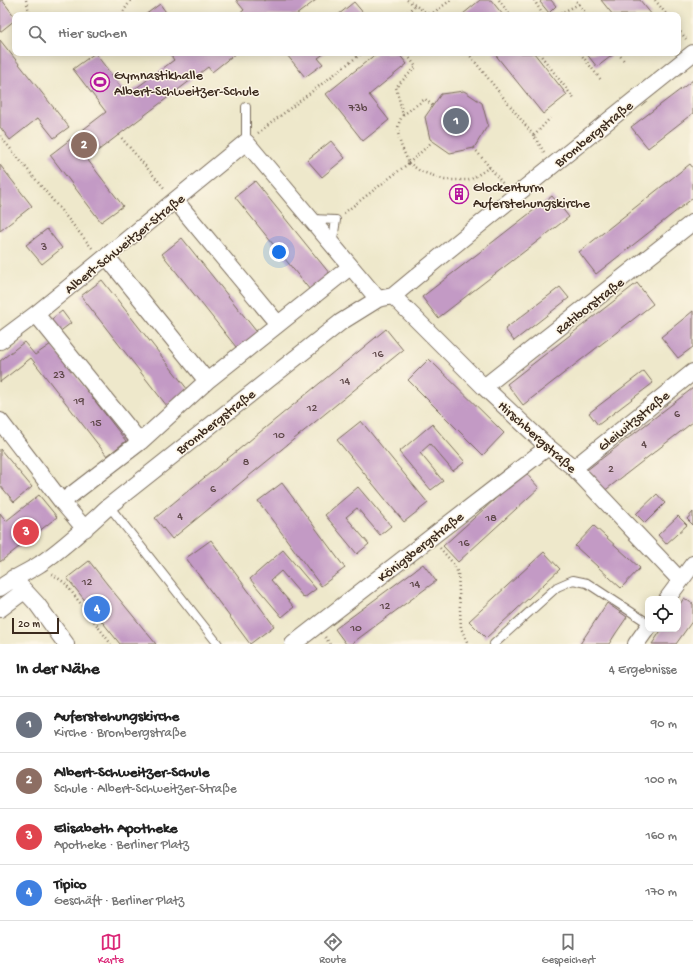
<!DOCTYPE html>
<html lang="de">
<meta charset="utf-8">
<style>
body{margin:0;font-family:"Gochi Hand",sans-serif;background:#f2f2f2;color:#222}
.controls{position:absolute;right:12px;bottom:12px;display:grid;overflow:hidden;border-radius:8px;box-shadow:0 2px 10px #0003}
.controls button{width:36px;height:36px;display:grid;place-items:center;padding:0;border:0;border-bottom:1px solid #e0e0e0;background:#fff;color:#222;font:20px sans-serif}
.scale{position:absolute;left:12px;bottom:10px;width:47px;box-sizing:border-box;padding-left:4px;border:2px solid #3b2a1e;border-top:0;font-size:11px;line-height:14px;white-space:nowrap;color:#3b2a1e;-webkit-text-stroke:3px #fcf5e5;paint-order:stroke}
.you{position:absolute;left:279px;top:252px;width:14px;height:14px;margin:-10px;border:3px solid #fff;border-radius:50%;background:#1a73e8;box-shadow:0 0 0 6px #1a73e833}
.badge{display:grid;place-items:center;width:26px;height:26px;border-radius:50%;background:#db2777;color:#fff;font-size:13px;font-weight:700}
.pin{position:absolute;translate:-50% -50%;border:2px solid #fff;box-shadow:0 1px 4px #0006}
.list{margin:0;padding:0;list-style:none}
h2{display:flex;justify-content:space-between;align-items:center;height:52px;margin:0;padding:0 16px;font-size:17px}
h2 small{font-size:13px;font-weight:400;color:#767676}
.list li{display:grid;grid-template-columns:26px 1fr auto;gap:12px;align-items:center;box-sizing:border-box;height:56px;padding:0 16px;border-top:1px solid #e0e0e0}
.list b{display:block;font-size:15px;white-space:nowrap}
.list p{margin:0;font-size:13px;white-space:nowrap;color:#767676}
.list em{font-size:13px;font-style:normal;color:#767676}
.icon{flex:none;width:22px;height:22px;fill:none;stroke:currentColor;stroke-width:2;stroke-linecap:round;stroke-linejoin:round}
.map{position:relative;flex:none;width:693px;height:644px;overflow:hidden}
.search{position:absolute;background:#fff;box-shadow:0 2px 10px #0003;left:12px;right:12px;top:12px;height:44px;display:flex;align-items:center;gap:10px;box-sizing:border-box;padding:0 14px;border-radius:8px;color:#767676;font-size:15px}
.sheet{height:276px;background:#fff}
nav{display:flex;justify-content:space-around;align-items:center;box-sizing:border-box;height:56px;border-top:1px solid #e0e0e0;background:#fff;font-size:11px;color:#767676}
nav a{display:grid;justify-items:center;gap:2px}
nav .on{color:#db2777}
.map>svg:first-child{display:block}
</style>
<div class="map">
<svg width="693" height="644" viewBox="0 0 693 644">
<rect width="100%" height="100%" fill="#fcf5e5"/>
<filter id="ink" filterUnits="userSpaceOnUse"><feTurbulence type="fractalNoise" baseFrequency=".025" numOctaves="2"/><feDisplacementMap in="SourceGraphic" scale="8" xChannelSelector="R" yChannelSelector="G"/><feConvolveMatrix kernelMatrix="1 2 1 2 8 2 1 2 1" color-interpolation-filters="sRGB"/></filter>
<filter id="wash" filterUnits="userSpaceOnUse"><feTurbulence type="fractalNoise" baseFrequency=".012" numOctaves="4" result="noise"/><feDisplacementMap in="SourceGraphic" scale="16" xChannelSelector="R" yChannelSelector="G"/><feGaussianBlur stdDeviation="0.9" result="paint"/><feColorMatrix in="noise" values="0 0 0 0 0 0 0 0 0 0 0 0 0 0 0 0 0 1.4 0 .05"/><feComposite in="paint" operator="in"/></filter>
<g filter="url(#wash)">
<rect width="100%" height="100%" fill="#eee8cb"/>
<g id="blocks">
<!-- building -->
<path fill="#c39ac5" d="M0,0H2L15,17V20L0,32Z
M236,0H263L264,1L265,0H316L296,15H238L244,10Z
M480,0H491L503,15H464L463,14Z
M542,0H551L556,6L549,13L540,2Z
M601,0H640L652,15H613Z
M354,2L365,15H338Z
M160,4L168,15H145Z
M0,40L69,127L54,138L38,118L10,140L0,127Z
M95,53L127,95L174,60L169,53H236L212,72L208,67L87,159L123,206L101,222L50,155L106,112L73,69Z
M289,53H325L318,58L323,64L305,77L287,55Z
M377,53H398L407,64L369,95L389,120L363,141L326,94Z
M494,53H534L567,95L543,114Z
M586,53H613L614,54L597,67Z
M693,80V113L648,148L631,127Z
M464,91L482,103L488,125L474,148L450,153L430,139L425,117L441,94Z
M331,141L345,158L322,177L307,160Z
M690,164L693,168V198L596,274L579,252Z
M0,165L32,206L0,231V207L1,206L0,204Z
M255,181L334,279L314,295L235,197Z
M459,187L466,194L458,201L452,194Z
M552,196L569,217L438,318L422,297Z
M47,229L62,248L42,264L26,245Z
M182,238L260,336L240,352L162,254Z
M102,280L188,390L167,406L81,296Z
M637,283L653,304L523,405L507,384Z
M560,287L569,298L514,341L505,329Z
M62,311L71,323L58,333L48,322Z
M693,311V347L678,358L661,337Z
M386,329L403,350L172,539L155,518Z
M24,342L35,355L51,344L126,441L107,456L31,358L0,382V361Z
M429,359L504,433L483,455L408,380Z
M644,371L653,383L598,425L589,413Z
M693,388V422L603,492L587,470Z
M361,421L428,503L404,522L337,440Z
M432,424L465,462L453,471L430,444L420,453L443,481L431,490L399,452Z
M0,449L32,487L14,502L0,485Z
M525,472L539,488L458,562L443,546Z
M282,483L345,568L321,586L258,501Z
M358,487L391,526L380,535L357,508L346,517L369,544L357,554L325,515Z
M657,494L665,503L645,523L636,514Z
M39,495L57,517L0,562V513L6,521Z
M693,512V525L687,519Z
M678,516L687,525L666,544L658,535Z
M594,526L640,568L621,588L575,546Z
M211,540L274,626L250,644L186,558Z
M283,550L316,589L304,598L281,571L271,580L294,607L282,617L250,579Z
M544,552L560,569L486,638L469,621Z
M89,561L107,584L156,644H120L67,578Z
M423,564L436,581L351,644H346L335,629Z
M684,598L693,604V620L676,644H652L662,629H678V607Z
M607,603L627,617L616,633L609,644H580Z"/>
</g>
</g>
<g filter="url(#ink)">
<use href="#blocks" fill-opacity="0" stroke="#7a6c5b" stroke-width="1"/>
<g fill="none" stroke-linecap="round" stroke-linejoin="round">
<!-- service casing -->
<g stroke="#7a6c5b" stroke-width="10">
<path id="service" d="M246,107V142
M311,219L336,220L332,245
M109,506L218,644
M494,644L557,587L573,580L587,583L648,623"/>
</g>
<!-- minor casing -->
<g stroke="#7a6c5b" stroke-width="18">
<path id="minor" d="M175,200L278,324
M107,257L207,381
M393,296L484,387L548,447L574,468L680,580
M36,314L140,442
M0,341L36,314L246,142L378,299
M484,387L693,222
M0,421L62,502L85,529
M574,468L693,372
M62,502L140,442L207,381L350,267
M13,578L37,604L66,644
M0,588C13,578 26,573 40,564C65,547 87,526 109,506L341,322L378,299L393,296C492,213 593,133 693,53
M667,599L693,564
M0,609L24,591
M293,644L548,447
M636,644L648,627"/>
</g>
<!-- path -->
<path stroke="#7a6c5b" stroke-width="2.5" stroke-dasharray="1 3" stroke-linecap="butt" d="M26,0L30,15
M407,0L430,15
M499,0L510,15
M534,0L543,15
M655,0L667,15
M579,4L587,15
M121,15L131,0
M405,15L414,6
M430,15L451,0
M553,15L563,12
M562,15L563,12L579,4L575,0
M678,29L686,39
M468,53L534,136L544,152
M539,53L575,100
M580,53L601,80
M618,53L625,62
M403,115L425,99L433,106
M258,133L362,53
M119,135L165,189
M0,136L92,248
M534,136L550,118
M433,141L409,163L420,171L445,180H470L490,167
M474,148L504,185
M344,213L409,163C402,148 392,130 403,115L396,87L416,67L406,53
M440,548L452,562L458,573L461,628L468,644
M52,574L65,583L111,644
M325,637L330,644"/>
<!-- service -->
<use href="#service" stroke="#fff" stroke-width="8"/>
<!-- minor -->
<use href="#minor" stroke="#fff" stroke-width="16"/>
</g>
</g>
<!-- icons -->
<defs>
<g id="stadium-ring" transform="scale(1)"><circle r="9.5" fill="#fcf5e5" stroke="#b5179e" stroke-width="1.5"/><path d="M0-5a6.5 5 0 1 0 0 10a6.5 5 0 1 0 0-10ZM-3.5-1.8h7v3.6h-7Z" fill="#b5179e"/></g>
<g id="building-ring" transform="scale(1)"><circle r="9.5" fill="#fcf5e5" stroke="#b5179e" stroke-width="1.5"/><path d="M-4-6H4V6H1V3H-1V6H-4ZM-2.5-4.3h1.7v1.8h-1.7ZM.8-4.3h1.7v1.8H.8ZM-2.5-1h1.7V.8h-1.7ZM.8-1h1.7V.8H.8Z" fill="#b5179e"/></g>
</defs>
<g fill-rule="evenodd">
<use href="#stadium-ring" x="100" y="82"/>
<use href="#building-ring" x="459" y="194"/>
</g>
<g text-anchor="middle" stroke-width="3" stroke-linejoin="round" paint-order="stroke">
<!-- number labels -->
<g font-size="12" fill="#5d4648">
<text x="358" y="111">73b</text>
<text x="44" y="250">3</text>
<text x="378" y="357">16</text>
<text x="59" y="378">23</text>
<text x="345" y="384">14</text>
<text x="79" y="404">19</text>
<text x="312" y="411">12</text>
<text x="677" y="417">6</text>
<text x="96" y="426">15</text>
<text x="279" y="438">10</text>
<text x="644" y="447">4</text>
<text x="246" y="465">8</text>
<text x="611" y="472">2</text>
<text x="213" y="492">6</text>
<text x="180" y="519">4</text>
<text x="491" y="521">18</text>
<text x="464" y="546">16</text>
<text x="87" y="585">12</text>
<text x="415" y="587">14</text>
<text x="385" y="609">12</text>
<text x="356" y="631">10</text>
</g>
<!-- poi labels -->
<g font-size="14" fill="#3b2a1e" stroke="#fcf5e5" text-anchor="start">
<text x="114" y="79">Gymnastikhalle<tspan x="114" dy="16">Albert-Schweitzer-Schule</tspan></text>
<text x="473" y="191">Glockenturm<tspan x="473" dy="16">Auferstehungskirche</tspan></text>
</g>
<!-- street labels -->
<g font-size="14" fill="#3b2a1e" stroke="#fcf5e5">
<text transform="translate(593 133) rotate(-39)" y="5">Brombergstraße</text>
<text transform="translate(124 243) rotate(-39)" y="5">Albert-Schweitzer-Straße</text>
<text transform="translate(589 305) rotate(-38)" y="5">Ratiborstraße</text>
<text transform="translate(633 420) rotate(-39)" y="5">Gleiwitzstraße</text>
<text transform="translate(215 421) rotate(-38)" y="5">Brombergstraße</text>
<text transform="translate(538 436) rotate(42)" y="5">Hirschbergstraße</text>
<text transform="translate(420 546) rotate(-38)" y="5">Königsbergstraße</text>
</g>
</g>
</svg>
<div class="controls">
<button><svg class="icon" aria-label="locate" viewBox="0 0 24 24"><circle cx="12" cy="12" r="6"/><path d="M12 2v4M12 18v4M2 12h4M18 12h4"/></svg></button>
</div>
<div class="scale">20 m</div>
<div class="you"></div>
<div class="pin badge" style="left:456px;top:121px;background:#6b7280">1</div>
<div class="pin badge" style="left:84px;top:145px;background:#8d6e63">2</div>
<div class="pin badge" style="left:26px;top:532px;background:#e0444e">3</div>
<div class="pin badge" style="left:97px;top:609px;background:#3f7fe0">4</div>
<div class="search"><svg class="icon" aria-label="search" viewBox="0 0 24 24"><circle cx="10" cy="10" r="6"/><path d="M15 15l6 6"/></svg>Hier suchen</div>
</div>
<section class="sheet">
<h2>In der Nähe<small>4 Ergebnisse</small></h2>
<ul class="list">
<li><span class="badge" style="background:#6b7280">1</span><div><b>Auferstehungskirche</b><p>Kirche · Brombergstraße</p></div><em>90 m</em></li>
<li><span class="badge" style="background:#8d6e63">2</span><div><b>Albert-Schweitzer-Schule</b><p>Schule · Albert-Schweitzer-Straße</p></div><em>100 m</em></li>
<li><span class="badge" style="background:#e0444e">3</span><div><b>Elisabeth Apotheke</b><p>Apotheke · Berliner Platz</p></div><em>160 m</em></li>
<li><span class="badge" style="background:#3f7fe0">4</span><div><b>Tipico</b><p>Geschäft · Berliner Platz</p></div><em>170 m</em></li>
</ul>
</section>
<nav>
<a class="on"><svg class="icon" aria-label="map" viewBox="0 0 24 24"><path d="M3 6l6-2 6 2 6-2v14l-6 2-6-2-6 2zM9 4v14M15 6v14"/></svg>Karte</a>
<a><svg class="icon" aria-label="directions" viewBox="0 0 24 24"><path d="M12 3l9 9-9 9-9-9zM9 14v-3h6M13 9l2 2-2 2"/></svg>Route</a>
<a><svg class="icon" aria-label="saved" viewBox="0 0 24 24"><path d="M7 4h10v16l-5-4-5 4z"/></svg>Gespeichert</a>
</nav>
